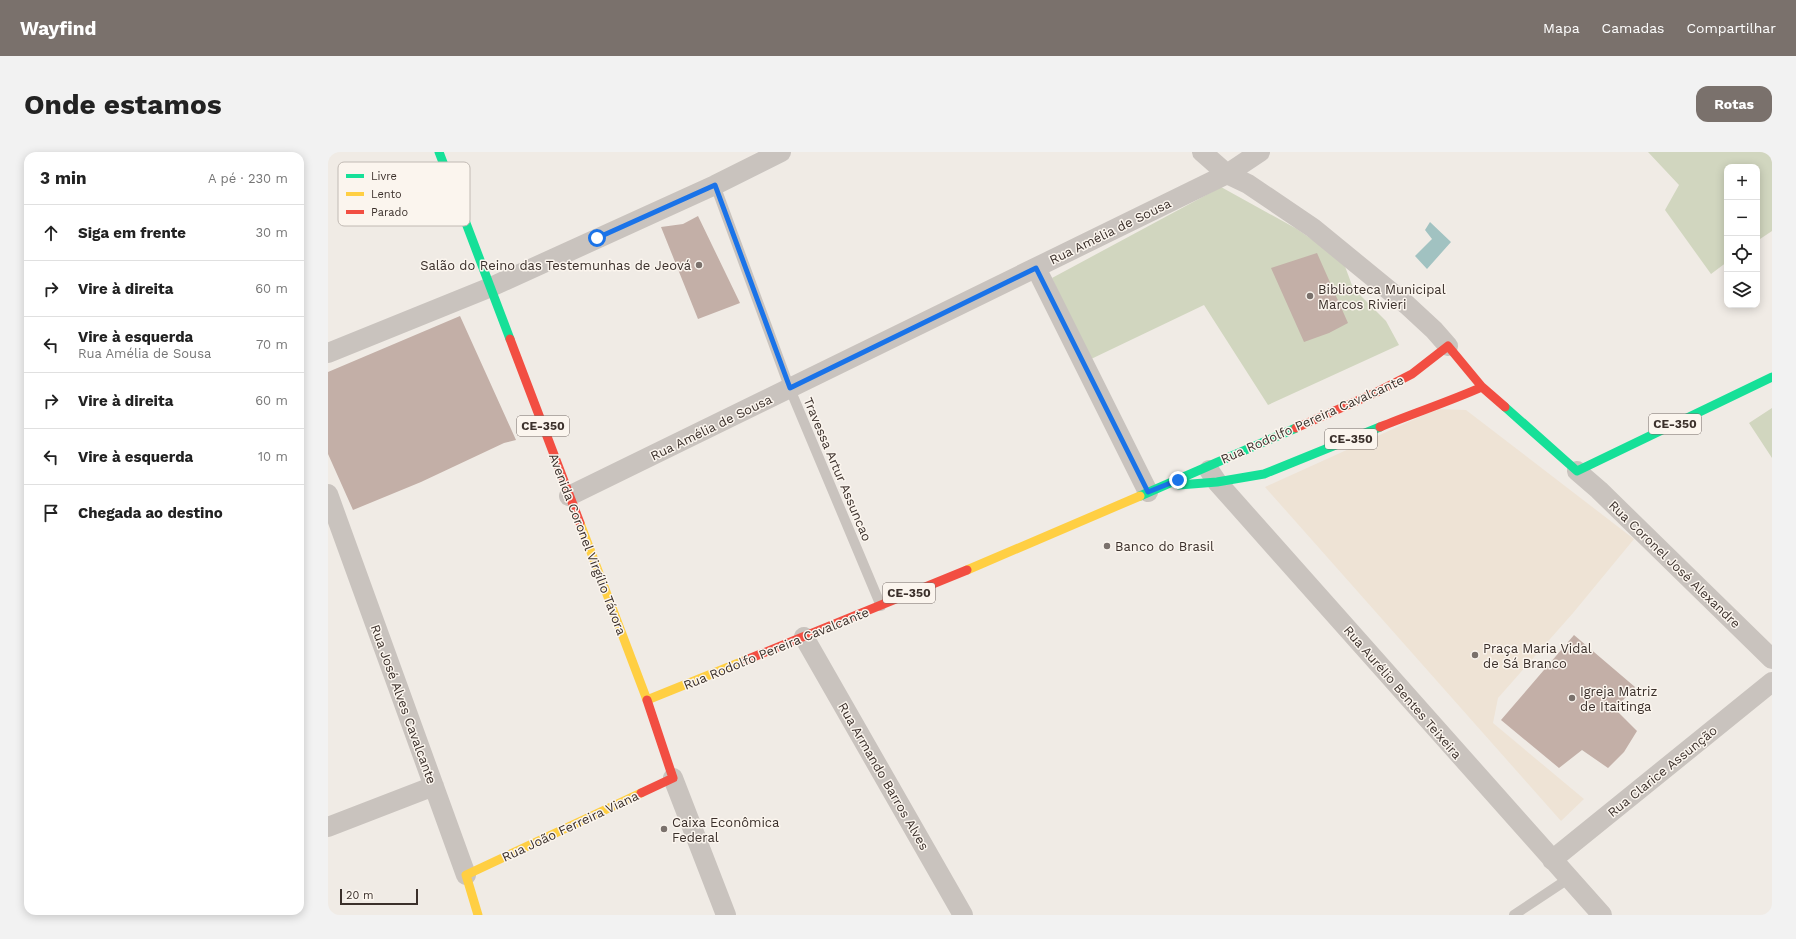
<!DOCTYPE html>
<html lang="pt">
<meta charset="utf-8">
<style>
body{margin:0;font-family:"Work Sans",sans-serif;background:#f2f2f2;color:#222}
.controls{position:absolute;right:12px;top:12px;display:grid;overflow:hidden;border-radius:8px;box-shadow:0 2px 10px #0003}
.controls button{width:36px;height:36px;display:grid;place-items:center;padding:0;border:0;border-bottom:1px solid #e0e0e0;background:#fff;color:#222;font:20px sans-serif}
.scale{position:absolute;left:12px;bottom:10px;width:78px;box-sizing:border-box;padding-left:4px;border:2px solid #3b302b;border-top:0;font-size:11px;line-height:14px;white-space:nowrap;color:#3b302b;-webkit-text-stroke:3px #fbf5ee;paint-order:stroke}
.stop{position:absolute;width:12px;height:12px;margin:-9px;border:3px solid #1a73e8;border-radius:50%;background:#fff}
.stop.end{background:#1a73e8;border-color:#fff;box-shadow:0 1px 4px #0008}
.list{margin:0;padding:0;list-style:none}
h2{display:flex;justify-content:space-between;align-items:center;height:52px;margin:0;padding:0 16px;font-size:17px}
h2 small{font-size:13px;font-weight:400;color:#767676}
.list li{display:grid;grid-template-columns:26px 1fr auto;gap:12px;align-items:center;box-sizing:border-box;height:56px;padding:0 16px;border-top:1px solid #e0e0e0}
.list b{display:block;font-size:15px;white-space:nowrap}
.list p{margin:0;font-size:13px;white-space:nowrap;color:#767676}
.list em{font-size:13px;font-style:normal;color:#767676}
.icon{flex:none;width:22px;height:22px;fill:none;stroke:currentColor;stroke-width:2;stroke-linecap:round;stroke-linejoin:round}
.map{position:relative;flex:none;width:1444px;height:763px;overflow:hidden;border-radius:12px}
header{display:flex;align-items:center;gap:24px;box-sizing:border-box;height:56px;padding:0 20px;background:#7a716c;color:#fff}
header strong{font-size:19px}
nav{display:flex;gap:22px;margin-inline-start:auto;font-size:14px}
.intro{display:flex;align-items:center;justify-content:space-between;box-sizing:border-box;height:96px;padding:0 24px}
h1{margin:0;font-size:28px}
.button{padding:10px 18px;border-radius:12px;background:#7a716c;color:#fff;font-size:14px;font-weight:700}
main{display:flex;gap:24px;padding:0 24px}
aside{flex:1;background:#fff;border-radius:12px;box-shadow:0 2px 10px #0003}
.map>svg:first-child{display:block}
</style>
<header>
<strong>Wayfind</strong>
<nav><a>Mapa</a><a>Camadas</a><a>Compartilhar</a></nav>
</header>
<div class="intro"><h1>Onde estamos</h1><a class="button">Rotas</a></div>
<main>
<aside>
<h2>3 min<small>A pé · 230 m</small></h2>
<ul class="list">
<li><svg class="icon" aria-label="ahead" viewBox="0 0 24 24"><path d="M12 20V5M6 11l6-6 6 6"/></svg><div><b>Siga em frente</b></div><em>30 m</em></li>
<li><svg class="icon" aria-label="right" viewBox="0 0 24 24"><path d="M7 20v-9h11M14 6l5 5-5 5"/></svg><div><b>Vire à direita</b></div><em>60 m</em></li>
<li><svg class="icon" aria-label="left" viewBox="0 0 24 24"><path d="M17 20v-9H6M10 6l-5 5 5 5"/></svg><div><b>Vire à esquerda</b><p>Rua Amélia de Sousa</p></div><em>70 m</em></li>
<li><svg class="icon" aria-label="right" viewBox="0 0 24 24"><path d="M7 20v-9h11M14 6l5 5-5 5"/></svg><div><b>Vire à direita</b></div><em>60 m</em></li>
<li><svg class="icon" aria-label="left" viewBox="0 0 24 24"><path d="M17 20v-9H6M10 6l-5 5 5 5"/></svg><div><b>Vire à esquerda</b></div><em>10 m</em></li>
<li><svg class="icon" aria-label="arrive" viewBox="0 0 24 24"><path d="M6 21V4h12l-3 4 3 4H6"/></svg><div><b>Chegada ao destino</b></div></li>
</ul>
</aside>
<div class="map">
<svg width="1444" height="763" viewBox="0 0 1444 763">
<rect width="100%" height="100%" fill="#f0ebe5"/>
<!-- green -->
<path fill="#d1d6bf" d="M1320,0H1444V79L1429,89V15H1399V110L1383,122L1337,58L1351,33Z
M893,35L969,77L1015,109L1025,136L1058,169L1071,193L940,253L876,153L761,208L724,126Z
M1444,256V306L1421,271Z"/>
<!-- plaza -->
<path fill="#eee3d5" d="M1109,257L1138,258L1306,387L1245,461L1170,546L1165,571L1256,647L1233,669L937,335Z"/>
<!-- water -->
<path fill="#a1c2c1" d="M1102,70L1123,90L1099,117L1087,104L1104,87L1097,78Z"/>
<!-- building -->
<path fill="#c3afa7" d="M370,64L412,151L370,167L333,75L355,72Z
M989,101L1020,171L1001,181L976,190L943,116Z
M132,164L188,288L176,291L93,330L25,358L0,302V220Z
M1246,483L1307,535L1287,557L1309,579L1296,600L1280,616L1254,598L1231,616L1173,568Z"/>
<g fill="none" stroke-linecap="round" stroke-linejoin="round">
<!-- lane -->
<path stroke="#c9c3be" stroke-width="10" d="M387,33L462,237L553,454
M1186,763L1240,727"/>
<!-- street -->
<path stroke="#c9c3be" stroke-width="20" d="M874,0L899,22L920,32L985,76L1079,153L1106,178L1120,194
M708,116L820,340
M0,201L163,135L387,33L453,0
M881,318L889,330L1274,763
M1249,319L1271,338L1444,507
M0,342L138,723
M241,344L899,22L932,0
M476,485L635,763
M345,626L398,763
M0,675L106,634
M1224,708L1444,530"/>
<!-- fast -->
<path stroke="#16e098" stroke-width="9" d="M111,0L182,187
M1177,255L1249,319L1444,225
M851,333L889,330L936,322L1052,275
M812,344L968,276"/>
<!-- slow -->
<path stroke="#ffcf43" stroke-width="9" d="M252,371L319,548L418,508
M639,418L812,344
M150,763L138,723L313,641"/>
<!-- jam -->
<path stroke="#f24e42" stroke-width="9" d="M182,187L252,371
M1052,275C1086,261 1120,250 1154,235
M968,276L1049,240L1084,222L1120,194L1154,235L1177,255
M418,508L639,418
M313,641L345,626L319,548"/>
</g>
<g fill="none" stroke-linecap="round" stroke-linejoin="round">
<!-- route -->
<path stroke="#1a73e8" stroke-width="5" d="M269,86L387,33L462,236L708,116L820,340L850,328"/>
</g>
<!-- markers -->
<g fill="#7a716c" stroke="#fbf5ee" stroke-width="1.5">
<circle cx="371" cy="113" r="4"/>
<circle cx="982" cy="144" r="4"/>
<circle cx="779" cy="394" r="4"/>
<circle cx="1147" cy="503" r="4"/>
<circle cx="1244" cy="546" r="4"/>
<circle cx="336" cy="677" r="4"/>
</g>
<g text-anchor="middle" stroke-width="3" stroke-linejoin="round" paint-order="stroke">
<!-- shield labels -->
<g fill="#fbf5ee" stroke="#756b66" stroke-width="1">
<rect x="1321" y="262" width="52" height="20" rx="3"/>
<rect x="189" y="264" width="52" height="20" rx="3"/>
<rect x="997" y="277" width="52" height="20" rx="3"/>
<rect x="555" y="431" width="52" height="20" rx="3"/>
</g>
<g font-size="12" font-weight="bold" fill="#3b302b">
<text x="1347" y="276">CE-350</text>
<text x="215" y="278">CE-350</text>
<text x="1023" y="291">CE-350</text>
<text x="581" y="445">CE-350</text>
</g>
<!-- street labels -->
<g font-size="13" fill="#3b302b" stroke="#fbf5ee">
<text transform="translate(782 79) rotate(-26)" y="5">Rua Amélia de Sousa</text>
<text transform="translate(984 267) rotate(-24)" y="5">Rua Rodolfo Pereira Cavalcante</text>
<text transform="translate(383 275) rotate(-26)" y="5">Rua Amélia de Sousa</text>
<text transform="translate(510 317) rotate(67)" y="5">Travessa Artur Assuncao</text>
<text transform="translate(260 392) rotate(69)" y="5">Avenida Coronel Virgílio Távora</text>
<text transform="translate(1347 412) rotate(44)" y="5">Rua Coronel José Alexandre</text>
<text transform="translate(448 496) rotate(-22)" y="5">Rua Rodolfo Pereira Cavalcante</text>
<text transform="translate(1075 540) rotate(49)" y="5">Rua Aurélio Bentes Teixeira</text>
<text transform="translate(76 552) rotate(70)" y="5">Rua José Alves Cavalcante</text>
<text transform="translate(1334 619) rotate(-39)" y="5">Rua Clarice Assunção</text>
<text transform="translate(556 624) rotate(60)" y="5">Rua Armando Barros Alves</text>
<text transform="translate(242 674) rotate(-25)" y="5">Rua João Ferreira Viana</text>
</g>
<!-- poi labels -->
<g font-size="13" fill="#3b302b" stroke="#fbf5ee" text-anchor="start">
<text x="363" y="118" text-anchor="end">Salão do Reino das Testemunhas de Jeová</text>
<text x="990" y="142">Biblioteca Municipal<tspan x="990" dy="15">Marcos Rivieri</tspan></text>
<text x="787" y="399">Banco do Brasil</text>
<text x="1155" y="501">Praça Maria Vidal<tspan x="1155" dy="15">de Sá Branco</tspan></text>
<text x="1252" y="544">Igreja Matriz<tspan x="1252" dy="15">de Itaitinga</tspan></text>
<text x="344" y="675">Caixa Econômica<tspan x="344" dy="15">Federal</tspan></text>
</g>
</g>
<!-- legend -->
<rect x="10" y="10" width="132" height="64" rx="6" fill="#fbf5ee" stroke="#c1bab4" stroke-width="1"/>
<rect x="18" y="22" width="18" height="4" fill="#16e098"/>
<rect x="18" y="40" width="18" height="4" fill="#ffcf43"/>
<rect x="18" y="58" width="18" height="4" fill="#f24e42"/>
<g font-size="11" fill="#3b302b">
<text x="43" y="28">Livre</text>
<text x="43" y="46">Lento</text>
<text x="43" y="64">Parado</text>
</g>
</svg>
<div class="controls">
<button>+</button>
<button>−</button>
<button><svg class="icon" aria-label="locate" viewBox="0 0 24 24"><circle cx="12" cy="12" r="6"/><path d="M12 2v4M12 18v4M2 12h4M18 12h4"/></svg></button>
<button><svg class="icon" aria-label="layers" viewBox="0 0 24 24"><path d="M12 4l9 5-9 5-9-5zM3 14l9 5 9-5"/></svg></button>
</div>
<div class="scale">20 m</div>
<div class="stop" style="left:269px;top:86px"></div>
<div class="stop end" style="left:850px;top:328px"></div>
</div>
</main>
